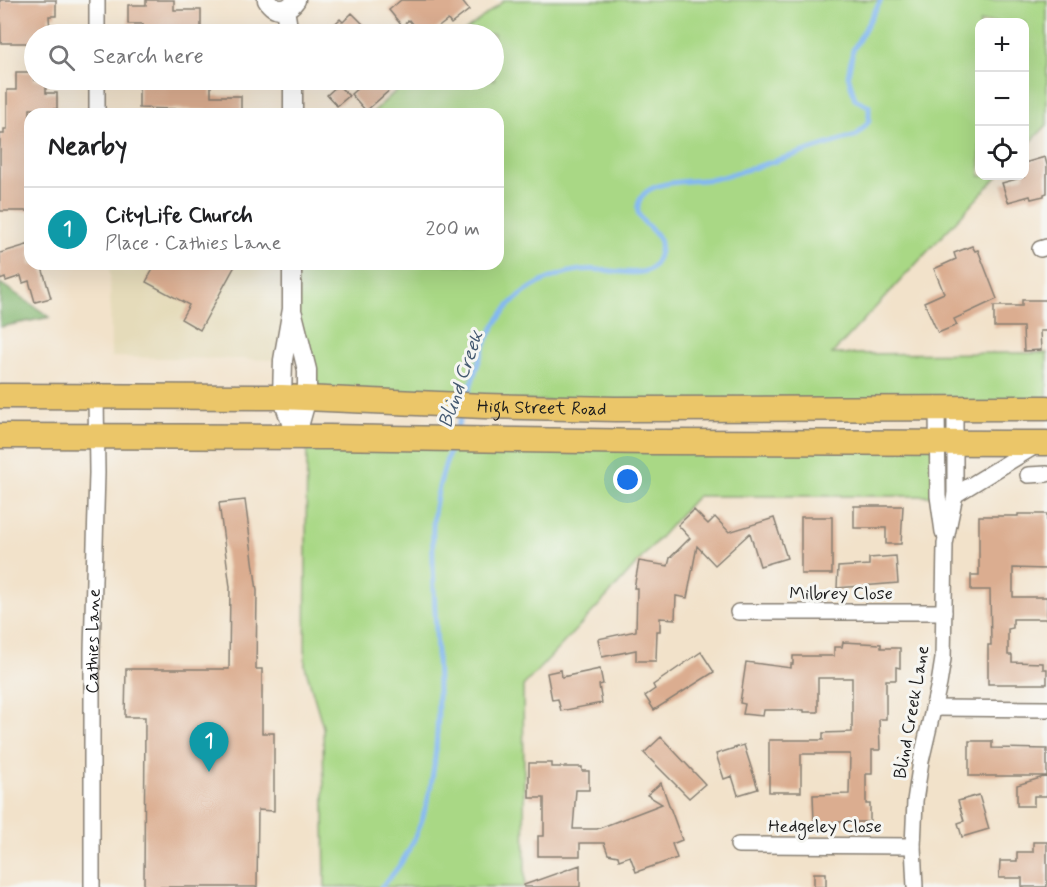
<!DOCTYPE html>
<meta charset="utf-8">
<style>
body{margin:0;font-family:Mynerve,sans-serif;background:#f2f2f2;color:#202124}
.controls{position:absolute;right:18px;top:18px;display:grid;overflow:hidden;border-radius:12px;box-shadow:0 6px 24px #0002}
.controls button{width:54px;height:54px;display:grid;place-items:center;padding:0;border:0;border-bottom:2px solid #e0e0e0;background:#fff;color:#202124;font:30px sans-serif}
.you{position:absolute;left:628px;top:480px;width:21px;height:21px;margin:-15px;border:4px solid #fff;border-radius:50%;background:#1a73e8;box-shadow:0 0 0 9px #1a73e833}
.badge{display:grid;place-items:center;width:39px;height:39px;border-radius:50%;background:#0b8043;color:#fff;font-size:20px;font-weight:700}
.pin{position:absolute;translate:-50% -50px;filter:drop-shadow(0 2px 3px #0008)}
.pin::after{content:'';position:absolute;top:32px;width:21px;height:18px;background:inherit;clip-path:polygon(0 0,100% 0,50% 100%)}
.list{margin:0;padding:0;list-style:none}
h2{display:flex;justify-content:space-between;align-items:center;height:78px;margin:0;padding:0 24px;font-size:26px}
h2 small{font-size:20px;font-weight:400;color:#757577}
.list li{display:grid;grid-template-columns:39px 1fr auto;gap:18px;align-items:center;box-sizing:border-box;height:84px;padding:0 24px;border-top:2px solid #e0e0e0}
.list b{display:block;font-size:22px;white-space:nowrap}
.list p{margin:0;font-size:20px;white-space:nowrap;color:#757577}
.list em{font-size:20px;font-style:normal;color:#757577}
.icon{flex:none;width:33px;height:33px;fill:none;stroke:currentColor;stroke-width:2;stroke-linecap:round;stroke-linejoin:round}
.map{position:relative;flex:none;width:1047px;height:887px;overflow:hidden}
.search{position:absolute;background:#fff;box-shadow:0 6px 24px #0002;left:24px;top:24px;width:480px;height:66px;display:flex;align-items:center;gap:15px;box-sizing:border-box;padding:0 21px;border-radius:33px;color:#757577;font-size:22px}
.panel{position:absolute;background:#fff;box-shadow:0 6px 24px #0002;left:24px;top:108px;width:480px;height:162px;border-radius:18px}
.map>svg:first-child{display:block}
</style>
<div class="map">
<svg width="1047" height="887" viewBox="0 0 1047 887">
<rect width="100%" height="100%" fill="#f6f6f2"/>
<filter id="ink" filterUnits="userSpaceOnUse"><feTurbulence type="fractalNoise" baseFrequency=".0167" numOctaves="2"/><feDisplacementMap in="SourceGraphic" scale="12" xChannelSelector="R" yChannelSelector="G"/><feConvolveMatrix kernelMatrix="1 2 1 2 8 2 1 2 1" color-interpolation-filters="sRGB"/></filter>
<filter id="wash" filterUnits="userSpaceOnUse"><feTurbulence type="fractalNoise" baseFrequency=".008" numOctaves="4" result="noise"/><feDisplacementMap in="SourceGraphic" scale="24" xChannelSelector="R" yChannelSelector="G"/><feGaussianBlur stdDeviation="1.35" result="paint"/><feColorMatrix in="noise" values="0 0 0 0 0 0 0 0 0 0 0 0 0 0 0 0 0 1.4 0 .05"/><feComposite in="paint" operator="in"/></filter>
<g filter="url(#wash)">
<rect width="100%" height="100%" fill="#f2e2ca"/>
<!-- built -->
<path fill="#e5dbba" d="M110,264H292L283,360L111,357Z"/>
<!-- green -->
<path fill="#a9d885" stroke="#627a50" stroke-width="1.5" d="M505,0H1047V125L1025,148L1024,22H980V176H998L832,354L1047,353V408L307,398L292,264H498V114H371L408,80H494V34H461Z
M307,437L937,443L938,496H697L614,589L523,686L525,887H325L323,727L305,666Z"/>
<!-- forest -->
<path fill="#86b872" stroke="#516a47" stroke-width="1.5" d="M0,283L50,317L0,327Z"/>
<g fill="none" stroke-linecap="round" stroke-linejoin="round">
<!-- stream -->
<path stroke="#83b8f1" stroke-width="5" d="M467,397C484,345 493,303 548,279C566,271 582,268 601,270C613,271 641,276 650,269C659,262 664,245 657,236C649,224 630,217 641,198C651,179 694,182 713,179C727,177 740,171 753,168C788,157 822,146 857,135L869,121V106L855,99L848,75L853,50L881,0
M456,432L462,412
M381,887C467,805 429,633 433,526C434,499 443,472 451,446"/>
</g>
<g id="blocks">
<!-- building -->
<path fill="#dbad90" d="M0,0H56V16H49L50,33L34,34V43H1Z
M146,0H174V10H201V34L143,33V24H128V5H146Z
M401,0H461L469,10L451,24L448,20L429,34H420L409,20L402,26L389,10Z
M352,13L373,34H324L340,19L343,22Z
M16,72H34V80H46V93H57V109H30V211H0V134H4V129H7V90H16Z
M147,80H211V96H241V111L139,108V84H147Z
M367,80H401L366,111L351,94Z
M338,85L349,96L337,106L327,95Z
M1045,157L1047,165V193L1044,194V196L1031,199L1030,196L1008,202L1002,183L1024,177V163Z
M30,244V264H41L51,298L35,302L29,281L23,283L21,276L6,281L5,278L0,280V253Z
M972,246L975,251L978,250L997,299L954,319L957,325L938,333L924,302L944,293L934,269L956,259L954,253Z
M156,264H236L200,330L181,319L189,305L146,282Z
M1022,300H1047V331H1040L1041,350L1024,351L1023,327H994V306H1022Z
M245,500L257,591L256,669H262V733H274V811L258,810L257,887H144L145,717H125L126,669H229L230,587L219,503Z
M854,506H903L901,544H886V528H854Z
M694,510L708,524L715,517L729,532L774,518L787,558L760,566L750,533L715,565L697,546L687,598L676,596L675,619L660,618V631H657L656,661H636V650L602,657L598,639L636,631L637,588H634L639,561L668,566L670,558L690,538L678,525Z
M1018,514H1047L1046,569L1013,568V597H1047V619H1013V628L1008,629V655H1012V662L1043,663V669H1047V684H988V645H991L990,590H971V575H979V516H1018Z
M801,517H832V574H801Z
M896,556L898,583L837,588L838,567L869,565V558Z
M843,642L881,644V648H900V668L896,667V680H886V719H879L880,750H872V774H866V804H870V822H814L813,795L849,794L850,754H801V792H769V740H823V733L852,732V678H818V712H804V710H764L763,716L743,714L745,704L740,703L746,662L791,668V664H793V656H834V647H842Z
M701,652L714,672L654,710L645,696L655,689L653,685Z
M600,669L603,684L599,685L602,703L561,711L558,699L552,700L547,673L561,670L562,677Z
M661,737L705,784L689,798L644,753Z
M969,741H992V748L1047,749V776H969Z
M744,745L758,789L738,795L732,776L724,779L716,754Z
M529,763H552V767H582V771H589V790H576L573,829H597L662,804L647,795L661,783L682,840L672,844L677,858L636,872L630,856L619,860L618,856L608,854L604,843H580V856H538V836H544V798H529Z
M1047,776V796H1034V806H1017V785Z
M979,795L989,829L962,837L958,823L964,821L958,801Z
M1033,842H1047V887H1022V878H999L1000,861H1017V852H1033Z
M580,865V887H524V885Z
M814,873H826V887H814Z"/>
</g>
</g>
<g filter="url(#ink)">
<use href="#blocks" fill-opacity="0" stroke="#877f73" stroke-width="1.5"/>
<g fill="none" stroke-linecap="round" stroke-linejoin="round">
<!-- minor casing -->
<g stroke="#877f73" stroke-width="18">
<g id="minor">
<path d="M97,0V34"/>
<path d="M97,114V80"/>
<path d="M1040,249L1047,247"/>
<path d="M937,409L938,496L943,532"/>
<path d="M1028,475L1047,474"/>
<path d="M955,495L1037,445"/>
<path d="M738,612H944"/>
<path d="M933,708L1047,709"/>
<path d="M738,845L913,846"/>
<path id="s1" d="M92,887V651L97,473L96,396"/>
<path d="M915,887L913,846L915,801L921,761L939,684L943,659L945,544L955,495V408"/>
</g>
</g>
<!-- tertiary casing -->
<g stroke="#877f73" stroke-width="21">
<path id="tertiary" d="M267,0C274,12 288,12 296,0
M285,9L289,34
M293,80V114
M292,264V309L283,360L282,397L296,437
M293,314L307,370V398L296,437"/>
</g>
<!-- primary casing -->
<g stroke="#877f73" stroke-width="27">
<g id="primary">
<path id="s2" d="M0,396L282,397L484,406L615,409L1047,408"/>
<path d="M0,436L329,437L650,442L1047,443"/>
</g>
</g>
<!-- minor -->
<use href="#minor" stroke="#fff" stroke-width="15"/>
<!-- tertiary -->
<use href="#tertiary" stroke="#fff" stroke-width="18"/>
<!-- primary -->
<use href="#primary" stroke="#ebc669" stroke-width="24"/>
</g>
</g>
<g text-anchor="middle" stroke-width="6" stroke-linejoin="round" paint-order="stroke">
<!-- street labels -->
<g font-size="18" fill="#1c1c1c" stroke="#f6f6f2">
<text dy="6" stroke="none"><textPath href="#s2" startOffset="542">High Street Road</textPath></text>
<text x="841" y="599">Milbrey Close</text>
<text dy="6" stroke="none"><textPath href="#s1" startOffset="246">Cathies Lane</textPath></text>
<text transform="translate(911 712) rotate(-80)" y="6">Blind Creek Lane</text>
<text x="825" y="832">Hedgeley Close</text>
</g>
<!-- water labels -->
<g font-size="20" font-style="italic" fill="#455a71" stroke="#f6f6f2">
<text transform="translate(460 379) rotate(-71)" y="7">Blind Creek</text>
</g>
</g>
</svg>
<div class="controls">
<button>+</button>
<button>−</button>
<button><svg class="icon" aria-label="locate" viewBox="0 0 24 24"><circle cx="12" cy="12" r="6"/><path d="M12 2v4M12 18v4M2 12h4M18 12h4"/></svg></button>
</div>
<div class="you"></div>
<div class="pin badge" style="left:209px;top:772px;background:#0f9aa8">1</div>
<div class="search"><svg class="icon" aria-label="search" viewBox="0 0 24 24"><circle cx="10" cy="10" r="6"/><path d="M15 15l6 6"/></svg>Search here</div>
<section class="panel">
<h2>Nearby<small></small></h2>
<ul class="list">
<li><span class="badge" style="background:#0f9aa8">1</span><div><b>CityLife Church</b><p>Place · Cathies Lane</p></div><em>200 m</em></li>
</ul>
</section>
</div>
